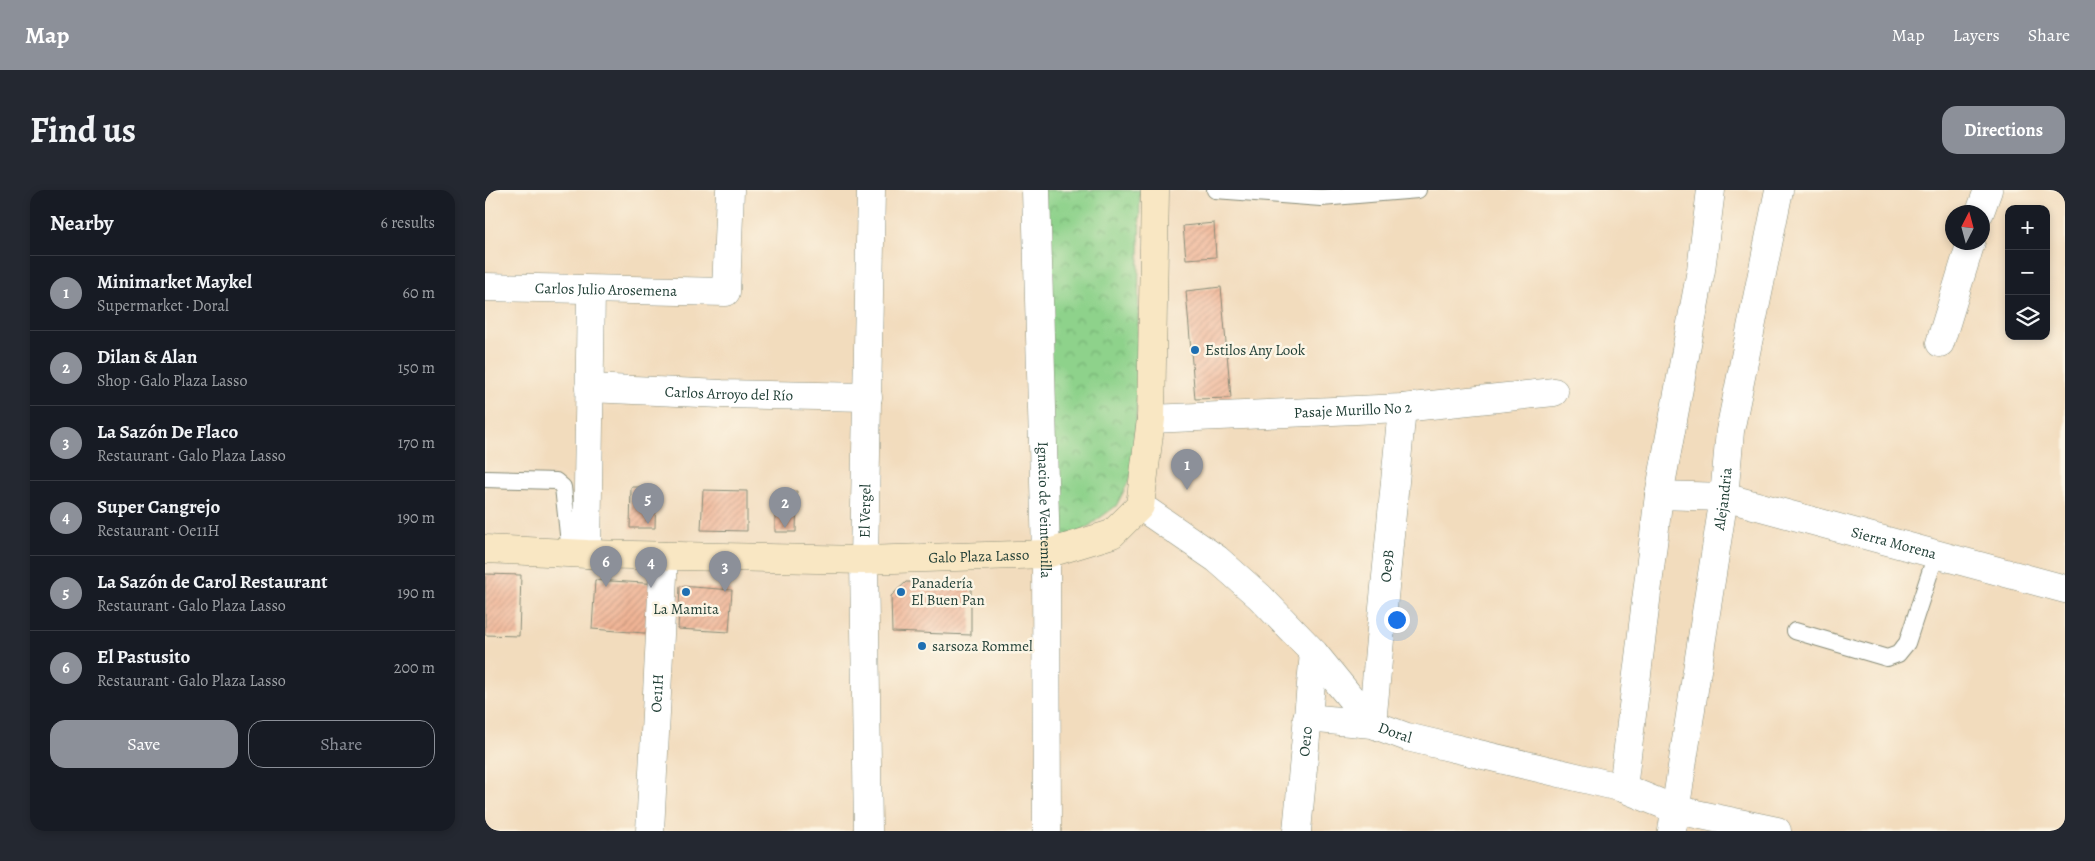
<!DOCTYPE html>
<meta charset="utf-8">
<style>
body{margin:0;font-family:Alegreya,serif;background:#242831;color:#f1f3f6}
.controls{position:absolute;right:15px;top:15px;display:grid;overflow:hidden;border-radius:10px;box-shadow:0 2px 8px #0003}
.controls button{width:45px;height:45px;display:grid;place-items:center;padding:0;border:0;border-bottom:1px solid #363941;background:#171b24;color:#f1f3f6;font:25px sans-serif}
.compass{position:absolute;left:1460px;top:15px;width:45px;height:45px;border-radius:50%;background:#171b24;box-shadow:0 2px 8px #0003;rotate:6deg}
.you{position:absolute;left:911px;top:429px;width:18px;height:18px;margin:-12px;border:4px solid #fff;border-radius:50%;background:#1a73e8;box-shadow:0 0 0 8px #1a73e833}
.badge{display:grid;place-items:center;width:32px;height:32px;border-radius:50%;background:#8c9099;color:#fff;font-size:16px;font-weight:700}
.pin{position:absolute;translate:-50% -41px;filter:drop-shadow(0 1px 2px #0008)}
.pin::after{content:'';position:absolute;top:26px;width:18px;height:15px;background:inherit;clip-path:polygon(0 0,100% 0,50% 100%)}
.list{margin:0;padding:0;list-style:none}
h2{display:flex;justify-content:space-between;align-items:center;height:65px;margin:0;padding:0 20px;font-size:21px}
h2 small{font-size:16px;font-weight:400;color:#9ea1a6}
.list li{display:grid;grid-template-columns:32px 1fr auto;gap:15px;align-items:center;box-sizing:border-box;height:75px;padding:0 20px;border-top:1px solid #363941}
.list b{display:block;font-size:19px;white-space:nowrap}
.list p{margin:0;font-size:16px;white-space:nowrap;color:#9ea1a6}
.list em{font-size:16px;font-style:normal;color:#9ea1a6}
.actions{display:flex;gap:10px;padding:15px 20px}
.actions a{flex:1;padding:11px 0;border:1px solid #8c9099;border-radius:15px;text-align:center;font-size:18px;color:#8c9099}
.actions .main{background:#8c9099;color:#fff}
.icon{flex:none;width:28px;height:28px;fill:none;stroke:currentColor;stroke-width:2;stroke-linecap:round;stroke-linejoin:round}
.map{position:relative;flex:none;width:1580px;height:641px;overflow:hidden;border-radius:15px}
header{display:flex;align-items:center;gap:30px;box-sizing:border-box;height:70px;padding:0 25px;background:#8c9099;color:#fff}
header strong{font-size:24px}
nav{display:flex;gap:28px;margin-inline-start:auto;font-size:18px}
.intro{display:flex;align-items:center;justify-content:space-between;box-sizing:border-box;height:120px;padding:0 30px}
h1{margin:0;font-size:35px}
.button{padding:12px 22px;border-radius:15px;background:#8c9099;color:#fff;font-size:18px;font-weight:700}
main{display:flex;gap:30px;padding:0 30px}
aside{flex:1;background:#171b24;border-radius:15px;box-shadow:0 2px 8px #0003}
.map>svg:first-child{display:block}
</style>
<header>
<strong>Map</strong>
<nav><a>Map</a><a>Layers</a><a>Share</a></nav>
</header>
<div class="intro"><h1>Find us</h1><a class="button">Directions</a></div>
<main>
<aside>
<h2>Nearby<small>6 results</small></h2>
<ul class="list">
<li><span class="badge">1</span><div><b>Minimarket Maykel</b><p>Supermarket · Doral</p></div><em>60 m</em></li>
<li><span class="badge">2</span><div><b>Dilan &amp; Alan</b><p>Shop · Galo Plaza Lasso</p></div><em>150 m</em></li>
<li><span class="badge">3</span><div><b>La Sazón De Flaco</b><p>Restaurant · Galo Plaza Lasso</p></div><em>170 m</em></li>
<li><span class="badge">4</span><div><b>Super Cangrejo</b><p>Restaurant · Oe11H</p></div><em>190 m</em></li>
<li><span class="badge">5</span><div><b>La Sazón de Carol Restaurant</b><p>Restaurant · Galo Plaza Lasso</p></div><em>190 m</em></li>
<li><span class="badge">6</span><div><b>El Pastusito</b><p>Restaurant · Galo Plaza Lasso</p></div><em>200 m</em></li>
</ul>
<div class="actions"><a class="main">Save</a><a>Share</a></div>
</aside>
<div class="map">
<svg width="1580" height="641" viewBox="0 0 1580 641">
<defs>
<pattern id="park-crowns" width="20" height="18" patternUnits="userSpaceOnUse" patternTransform="scale(1.25)"><rect width="20" height="18" fill="#8ed28b"/><path d="M2 6a3 3 0 1 1 6 0M12 15a3 3 0 1 1 6 0" fill="none" stroke="#73ac72"/></pattern>
<pattern id="building-hatch" width="6" height="6" patternUnits="userSpaceOnUse" patternTransform="scale(1.25)"><rect width="6" height="6" fill="#f0b394"/><path d="M-1 1l2-2M0 6l6-6M5 7l2-2" fill="none" stroke="#c2937a"/></pattern>
</defs>
<rect width="100%" height="100%" fill="#fcf5e5"/>
<filter id="ink" filterUnits="userSpaceOnUse"><feTurbulence type="fractalNoise" baseFrequency=".02" numOctaves="2"/><feDisplacementMap in="SourceGraphic" scale="10" xChannelSelector="R" yChannelSelector="G"/><feConvolveMatrix kernelMatrix="1 2 1 2 8 2 1 2 1" color-interpolation-filters="sRGB"/></filter>
<filter id="wash" filterUnits="userSpaceOnUse"><feTurbulence type="fractalNoise" baseFrequency=".0096" numOctaves="4" result="noise"/><feDisplacementMap in="SourceGraphic" scale="20" xChannelSelector="R" yChannelSelector="G"/><feGaussianBlur stdDeviation="1.12" result="paint"/><feColorMatrix in="noise" values="0 0 0 0 0 0 0 0 0 0 0 0 0 0 0 0 0 1.4 0 .05"/><feComposite in="paint" operator="in"/></filter>
<g filter="url(#wash)">
<rect width="100%" height="100%" fill="#f2dcbd"/>
<!-- park -->
<path fill="url(#park-crowns)" stroke="#568860" d="M554,0H655L652,209L648,283L631,316L597,341L564,351Z"/>
<g id="blocks">
<!-- building -->
<path fill="url(#building-hatch)" d="M729,33L731,67L701,69L698,36Z
M736,97L746,208L710,209L701,101Z
M146,297H171L170,338H145Z
M218,300L262,301V341L216,340Z
M312,301L311,342H290V302Z
M0,384L36,385L34,446L0,445Z
M110,390L175,394L172,444L107,439Z
M421,392L486,393V445L407,442L406,406Z
M195,396L247,400L244,442L193,439Z"/>
</g>
</g>
<g filter="url(#ink)">
<use href="#blocks" fill-opacity="0" stroke="#888c78" stroke-width="1"/>
<g fill="none" stroke-linecap="round" stroke-linejoin="round">
<!-- lane casing -->
<g stroke="#888c78" stroke-width="18">
<path id="lane" d="M730,0L836,8L933,0
M0,289L71,291L78,297L85,363
M1310,441L1402,468L1413,464L1422,453L1451,364"/>
</g>
<!-- street casing -->
<g stroke="#888c78" stroke-width="29">
<g id="street">
<path id="s1" d="M551,0L561,364L562,641"/>
<path d="M1495,22L1503,0"/>
<path id="s2" d="M0,97L241,102L245,0"/>
<path d="M1455,153L1486,52"/>
<path id="s3" d="M104,198L237,204L383,207"/>
<path id="s4" d="M666,229L917,218L1069,202"/>
<path id="s5" d="M1174,305L1239,307L1580,399"/>
<path id="s6" d="M655,316L732,369L775,407L829,463L887,534L922,547L1138,598L1192,620L1292,641"/>
<path d="M102,364L106,101"/>
<path id="s7" d="M822,528L887,534L917,218"/>
<path d="M1138,598L1174,305L1216,80L1226,0"/>
<path id="s8" d="M165,641L179,366"/>
<path id="s9" d="M383,641L379,370L386,0"/>
<path id="s10" d="M812,641L829,463"/>
<path id="s11" d="M1187,641L1239,307L1245,241L1294,0"/>
</g>
</g>
<!-- secondary casing -->
<g stroke="#888c78" stroke-width="29">
<g id="secondary">
<path id="s12" d="M0,359L102,364L379,370L561,364L627,344L655,316L666,229L670,0"/>
</g>
</g>
<!-- lane -->
<use href="#lane" stroke="#fff" stroke-width="16"/>
<!-- street -->
<use href="#street" stroke="#fff" stroke-width="28"/>
<!-- secondary -->
<use href="#secondary" stroke="#f9e7c3" stroke-width="28"/>
</g>
</g>
<!-- markers -->
<g fill="#1f6fb2" stroke="#fcf5e5" stroke-width="2">
<circle cx="710" cy="160" r="5"/>
<circle cx="201" cy="402" r="5"/>
<circle cx="416" cy="402" r="5"/>
<circle cx="437" cy="456" r="5"/>
</g>
<g text-anchor="middle" stroke-width="5" stroke-linejoin="round" paint-order="stroke">
<!-- street labels -->
<g font-size="15" fill="#1f3d34" stroke="#fcf5e5">
<text dy="5" stroke="none"><textPath href="#s2" startOffset="121">Carlos Julio Arosemena</textPath></text>
<text dy="5" stroke="none"><textPath href="#s3" startOffset="140">Carlos Arroyo del Río</textPath></text>
<text dy="5" stroke="none"><textPath href="#s4" startOffset="202">Pasaje Murillo No 2</textPath></text>
<text dy="5" stroke="none"><textPath href="#s11" startOffset="336">Alejandria</textPath></text>
<text dy="5" stroke="none"><textPath href="#s9" startOffset="320">El Vergel</textPath></text>
<text dy="5" stroke="none"><textPath href="#s1" startOffset="320">Ignacio de Veintemilla</textPath></text>
<text dy="5" stroke="none"><textPath href="#s5" startOffset="241">Sierra Morena</textPath></text>
<text dy="5" stroke="none"><textPath href="#s12" startOffset="494">Galo Plaza Lasso</textPath></text>
<text dy="5" stroke="none"><textPath href="#s7" startOffset="224">Oe9B</textPath></text>
<text dy="5" stroke="none"><textPath href="#s8" startOffset="138">Oe11H</textPath></text>
<text dy="5" stroke="none"><textPath href="#s6" startOffset="345">Doral</textPath></text>
<text dy="5" stroke="none"><textPath href="#s10" startOffset="90">Oe10</textPath></text>
</g>
<!-- poi labels -->
<g font-size="15" fill="#1f3d34" stroke="#fcf5e5" text-anchor="start">
<text x="720" y="165">Estilos Any Look</text>
<text x="426" y="398">Panadería<tspan x="426" dy="17">El Buen Pan</tspan></text>
<text x="201" y="424" text-anchor="middle">La Mamita</text>
<text x="447" y="461">sarsoza Rommel</text>
</g>
</g>
</svg>
<div class="controls">
<button>+</button>
<button>−</button>
<button><svg class="icon" aria-label="layers" viewBox="0 0 24 24"><path d="M12 4l9 5-9 5-9-5zM3 14l9 5 9-5"/></svg></button>
</div>
<svg class="compass" viewBox="-18 -18 36 36"><path d="M0-13l5 13h-10z" fill="#e53935"/><path d="M0 13l5-13h-10z" fill="#9ea1a6"/></svg>
<div class="you"></div>
<div class="pin badge" style="left:702px;top:300px">1</div>
<div class="pin badge" style="left:300px;top:338px">2</div>
<div class="pin badge" style="left:240px;top:402px">3</div>
<div class="pin badge" style="left:166px;top:398px">4</div>
<div class="pin badge" style="left:163px;top:334px">5</div>
<div class="pin badge" style="left:121px;top:397px">6</div>
</div>
</main>
